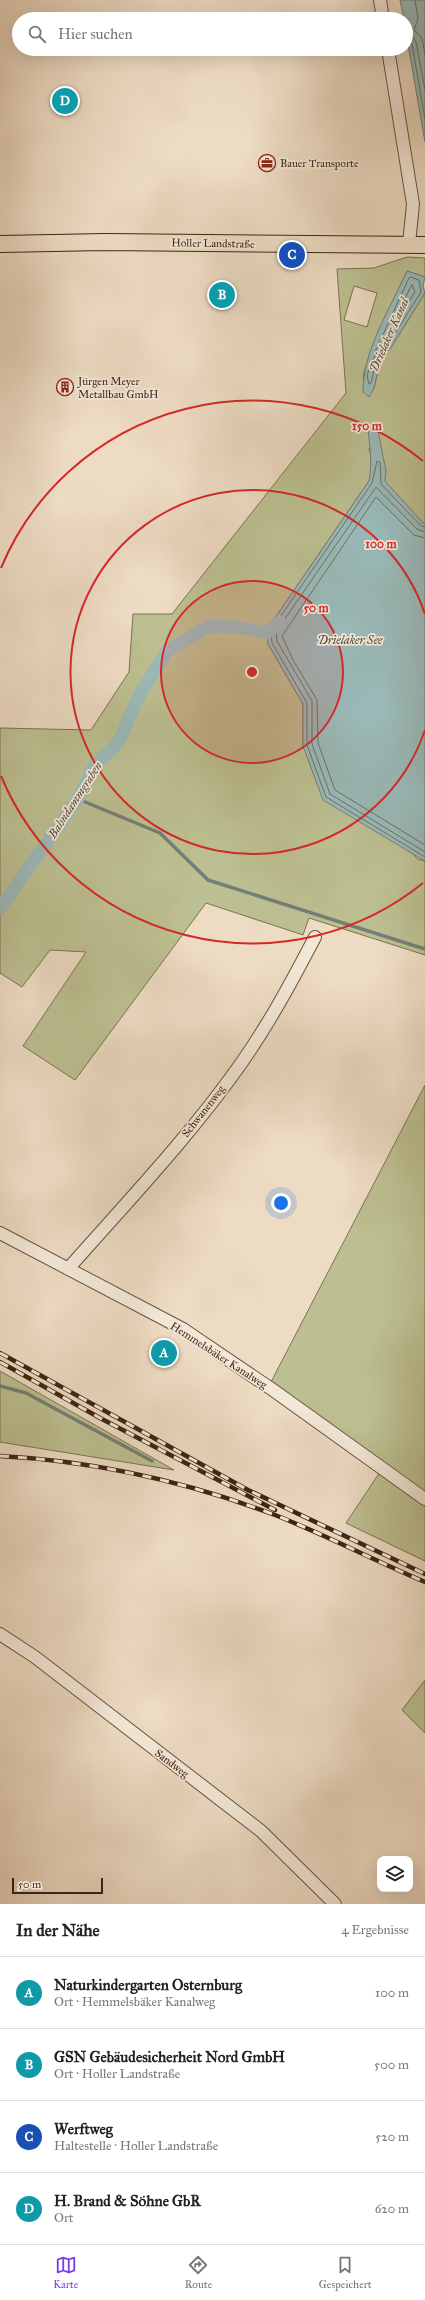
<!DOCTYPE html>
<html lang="de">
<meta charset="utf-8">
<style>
body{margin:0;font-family:"IM FELL Great Primer",serif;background:#f2f2f2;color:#222}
.controls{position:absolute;right:12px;bottom:12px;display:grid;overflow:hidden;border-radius:8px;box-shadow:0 4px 16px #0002}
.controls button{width:36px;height:36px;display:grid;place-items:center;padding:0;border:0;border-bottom:1px solid #e0e0e0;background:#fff;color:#222;font:20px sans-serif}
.scale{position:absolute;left:12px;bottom:10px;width:91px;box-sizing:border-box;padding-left:4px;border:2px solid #3d2512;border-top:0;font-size:11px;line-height:14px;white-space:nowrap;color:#3d2512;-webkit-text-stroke:3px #f3e8d8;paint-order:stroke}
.you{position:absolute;left:281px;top:1203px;width:14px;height:14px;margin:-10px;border:3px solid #fff;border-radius:50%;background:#1a73e8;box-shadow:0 0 0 6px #1a73e833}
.badge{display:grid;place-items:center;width:26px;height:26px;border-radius:50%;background:#7c3aed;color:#fff;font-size:13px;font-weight:700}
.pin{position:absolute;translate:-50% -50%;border:2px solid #fff;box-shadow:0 1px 4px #0006}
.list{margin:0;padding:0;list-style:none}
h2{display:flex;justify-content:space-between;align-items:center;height:52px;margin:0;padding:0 16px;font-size:17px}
h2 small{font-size:13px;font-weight:400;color:#767676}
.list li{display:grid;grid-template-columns:26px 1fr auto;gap:12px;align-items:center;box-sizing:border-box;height:72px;padding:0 16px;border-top:1px solid #e0e0e0}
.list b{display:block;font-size:15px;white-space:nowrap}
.list p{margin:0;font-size:13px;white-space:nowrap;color:#767676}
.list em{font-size:13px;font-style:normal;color:#767676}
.icon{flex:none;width:22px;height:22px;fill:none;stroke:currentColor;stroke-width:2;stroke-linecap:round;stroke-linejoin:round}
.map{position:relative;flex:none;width:425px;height:1904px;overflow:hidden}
.search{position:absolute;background:#fff;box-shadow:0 4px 16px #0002;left:12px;right:12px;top:12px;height:44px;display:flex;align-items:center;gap:10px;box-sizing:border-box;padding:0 14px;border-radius:22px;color:#767676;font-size:15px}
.sheet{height:340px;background:#fff}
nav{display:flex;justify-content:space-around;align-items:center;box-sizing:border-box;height:56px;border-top:1px solid #e0e0e0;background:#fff;font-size:11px;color:#767676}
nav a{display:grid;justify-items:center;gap:2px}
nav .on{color:#7c3aed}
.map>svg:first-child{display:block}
</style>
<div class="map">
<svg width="425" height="1904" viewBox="0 0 425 1904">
<rect width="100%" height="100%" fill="#eddbc3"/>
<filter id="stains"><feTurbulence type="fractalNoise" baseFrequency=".005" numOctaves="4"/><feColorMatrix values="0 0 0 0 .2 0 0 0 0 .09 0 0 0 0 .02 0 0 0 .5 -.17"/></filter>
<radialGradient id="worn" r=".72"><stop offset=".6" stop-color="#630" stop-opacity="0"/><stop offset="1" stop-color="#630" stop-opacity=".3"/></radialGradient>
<!-- green -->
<path fill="#bcbf91" stroke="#7c7252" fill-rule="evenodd" d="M407,257L425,258V277L407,271L371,350L363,376L369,396L374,388L381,357L390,349L425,293V525L384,481L386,471L369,448L373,462L369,481L275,618L267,633L268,644L303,704V746L418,859L425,861V955L309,918L303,935L206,903L75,1080L23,1046L86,952L50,950L22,987L0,973V728L91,730L129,672L133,614H172L346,393L337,269L374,268ZM354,286L377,293L367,327L344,320Z
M425,1085V1492L271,1382Z
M0,1371L174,1470L0,1442Z
M380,1472L425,1506V1561L346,1523Z
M425,1680V1733L402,1710Z"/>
<!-- water -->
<path fill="#9abab9" stroke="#757e76" d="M400,0H425V142L406,33V19H404Z
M407,271L425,277L423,286L425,293L390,349L381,357L374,388L369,397L363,392C363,350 390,309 407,271Z
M371,424L377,426L386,471L385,481L425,525V861L323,800L303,746V704L268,644L267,633L275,618L369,481C373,461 369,445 368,426Z"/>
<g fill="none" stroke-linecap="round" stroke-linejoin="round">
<!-- shore -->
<path stroke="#6c7066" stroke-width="1" d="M415,0L418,19L414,30L422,38L425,55
M406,35L412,36L416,42L425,90
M406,40L412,44L425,119
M411,277L419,280L421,292L387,346L375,355V352L409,278Z
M412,285L415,292L404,309H402L401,307Z
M375,356L377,358L371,383L369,384L367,376Z
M425,527L421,526L381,484L380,462L377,461L372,483L278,620L271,633L272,643L307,703V745L326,797L425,857
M425,532L417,529L376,487L282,623L276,634L277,641L312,701V744L330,794L425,852
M425,538L414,535L376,497L282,636L293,660L317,700L318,743L335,790L425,845"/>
<!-- stream -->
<path stroke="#757e76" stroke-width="3.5" d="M78,799L160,833L208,880L425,949
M0,1386L26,1393L152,1461"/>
<!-- canal -->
<path stroke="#9abab9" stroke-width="13" d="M0,908L78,799L94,766L118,743L140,694L167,651L209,626L237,627L267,633L280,622"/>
<!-- minor casing -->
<g stroke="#69523e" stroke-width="14">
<path id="minor" d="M380,0L383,19
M388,49L413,204L409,244
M0,1233L183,1329L273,1390L425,1499
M68,1269C127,1202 189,1137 240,1065C269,1024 292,981 315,937
M0,1634L35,1657L261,1831L335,1904"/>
</g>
<!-- major casing -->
<g stroke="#3d2512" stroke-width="18">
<path id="major" d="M0,244L105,242L425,245"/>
</g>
<!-- minor -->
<use href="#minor" stroke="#f3e8d8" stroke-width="12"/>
<!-- major -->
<use href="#major" stroke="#eddbc3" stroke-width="16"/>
<!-- rail casing -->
<g stroke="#3d2512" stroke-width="4.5">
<path id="rail" d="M0,1353L248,1490L425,1574
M0,1362L100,1418L275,1510
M0,1456C93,1461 188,1482 275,1515C326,1535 375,1561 425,1582"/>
</g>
<!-- rail -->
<use href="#rail" stroke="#f3e8d8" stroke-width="3" stroke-dasharray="9" stroke-linecap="butt"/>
</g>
<!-- distance rings -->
<circle cx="252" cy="672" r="91" fill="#d62828" fill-opacity=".12"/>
<g fill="none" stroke="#d62828" stroke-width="2">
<circle cx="252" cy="672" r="91"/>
<path d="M425 730A182 182 0 1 1 425 614"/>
<path d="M423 883A272 272 0 0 1 1 776M1 568A272 272 0 0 1 423 461"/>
</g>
<!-- icons -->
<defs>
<g id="office-ring" transform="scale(0.9)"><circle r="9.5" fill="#f3e8d8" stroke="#8f2418" stroke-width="1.5"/><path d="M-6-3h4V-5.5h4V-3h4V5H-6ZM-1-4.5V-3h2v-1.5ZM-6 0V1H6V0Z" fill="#8f2418"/></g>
<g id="building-ring" transform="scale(0.9)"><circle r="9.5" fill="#f3e8d8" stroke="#8f2418" stroke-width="1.5"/><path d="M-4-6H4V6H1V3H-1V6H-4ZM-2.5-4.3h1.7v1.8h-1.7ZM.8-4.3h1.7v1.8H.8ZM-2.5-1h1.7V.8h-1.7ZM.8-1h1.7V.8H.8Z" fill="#8f2418"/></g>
</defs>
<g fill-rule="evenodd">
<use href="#office-ring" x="267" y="163"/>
<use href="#building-ring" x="65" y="387"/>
</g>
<g text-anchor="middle" stroke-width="3.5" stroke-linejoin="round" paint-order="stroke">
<!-- poi labels -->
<g font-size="11" fill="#3d2512" stroke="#f3e8d8" text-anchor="start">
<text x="280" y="167">Bauer Transporte</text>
<text x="78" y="385">Jürgen Meyer<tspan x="78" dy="13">Metallbau GmbH</tspan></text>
</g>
<!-- street labels -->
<g font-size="11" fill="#3d2512" stroke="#f3e8d8">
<text transform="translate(213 243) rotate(1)" y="4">Holler Landstraße</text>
<text transform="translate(203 1111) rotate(-52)" y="4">Schwanenweg</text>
<text transform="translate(219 1355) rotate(33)" y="4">Hemmelsbäker Kanalweg</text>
<text transform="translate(172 1763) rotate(37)" y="4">Sandweg</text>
</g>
<!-- water labels -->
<g font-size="12" font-style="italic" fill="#544a3c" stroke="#f3e8d8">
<text transform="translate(389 335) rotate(-66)" y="4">Drielaker Kanal</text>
<text x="350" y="644">Drielaker See</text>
<text transform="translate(75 800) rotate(-57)" y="4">Bahndammgraben</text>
</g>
</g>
<circle cx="252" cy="672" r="6" fill="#d62828" stroke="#f3e8d8" stroke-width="2"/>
<g font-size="12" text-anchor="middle" font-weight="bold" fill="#d62828" stroke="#f3e8d8" stroke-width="3.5" stroke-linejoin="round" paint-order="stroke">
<text x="367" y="430">150 m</text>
<text x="381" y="548">100 m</text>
<text x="316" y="612">50 m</text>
</g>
<rect width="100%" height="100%" filter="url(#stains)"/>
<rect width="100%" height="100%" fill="url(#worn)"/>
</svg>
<div class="controls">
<button><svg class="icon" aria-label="layers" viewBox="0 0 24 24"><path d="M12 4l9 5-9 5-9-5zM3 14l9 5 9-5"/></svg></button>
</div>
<div class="scale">50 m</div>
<div class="you"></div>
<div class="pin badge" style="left:164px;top:1353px;background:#0f9aa8">A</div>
<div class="pin badge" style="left:222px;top:295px;background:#0f9aa8">B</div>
<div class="pin badge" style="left:292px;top:255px;background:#1a4fb4">C</div>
<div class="pin badge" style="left:65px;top:101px;background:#0f9aa8">D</div>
<div class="search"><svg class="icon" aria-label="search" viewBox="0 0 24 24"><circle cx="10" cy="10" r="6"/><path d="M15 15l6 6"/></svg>Hier suchen</div>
</div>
<section class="sheet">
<h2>In der Nähe<small>4 Ergebnisse</small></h2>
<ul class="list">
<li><span class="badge" style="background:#0f9aa8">A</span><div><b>Naturkindergarten Osternburg</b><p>Ort · Hemmelsbäker Kanalweg</p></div><em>100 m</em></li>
<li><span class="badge" style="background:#0f9aa8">B</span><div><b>GSN Gebäudesicherheit Nord GmbH</b><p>Ort · Holler Landstraße</p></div><em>500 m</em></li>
<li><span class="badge" style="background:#1a4fb4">C</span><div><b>Werftweg</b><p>Haltestelle · Holler Landstraße</p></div><em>520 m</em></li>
<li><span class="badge" style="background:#0f9aa8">D</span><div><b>H. Brand &amp; Söhne GbR</b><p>Ort</p></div><em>620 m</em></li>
</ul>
</section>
<nav>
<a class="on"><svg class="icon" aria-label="map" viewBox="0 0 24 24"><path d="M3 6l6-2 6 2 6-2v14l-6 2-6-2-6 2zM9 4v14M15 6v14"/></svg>Karte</a>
<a><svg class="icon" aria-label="directions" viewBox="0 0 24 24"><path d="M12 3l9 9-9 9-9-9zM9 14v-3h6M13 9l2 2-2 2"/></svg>Route</a>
<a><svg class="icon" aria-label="saved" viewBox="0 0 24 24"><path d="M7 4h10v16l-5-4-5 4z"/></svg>Gespeichert</a>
</nav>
